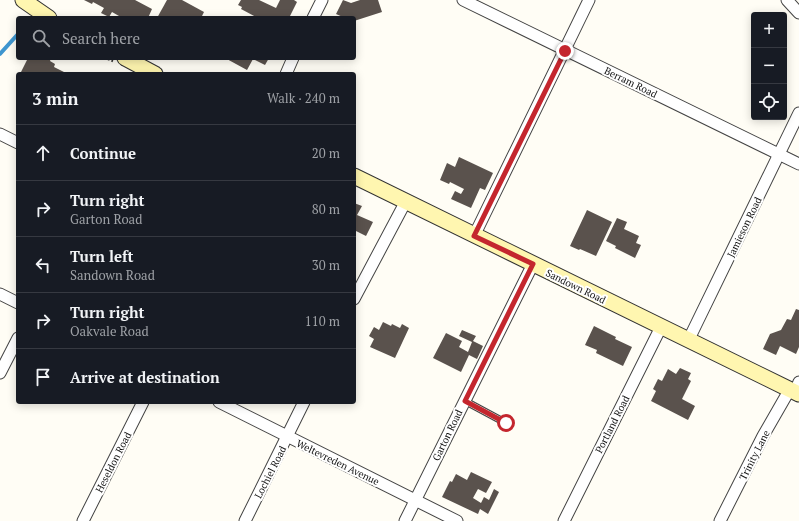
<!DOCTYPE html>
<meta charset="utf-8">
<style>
body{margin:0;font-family:"PT Serif",serif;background:#20242c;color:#f1f3f6}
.controls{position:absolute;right:12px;top:12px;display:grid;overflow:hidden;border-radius:4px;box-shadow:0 2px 10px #0003}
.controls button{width:36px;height:36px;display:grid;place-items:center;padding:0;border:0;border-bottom:1px solid #363941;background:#171b24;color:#f1f3f6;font:20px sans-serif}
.stop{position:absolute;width:12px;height:12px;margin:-9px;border:3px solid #c4262e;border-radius:50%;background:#fff}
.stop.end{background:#c4262e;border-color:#fff;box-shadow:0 1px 4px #0008}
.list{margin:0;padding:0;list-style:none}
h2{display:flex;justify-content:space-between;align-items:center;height:52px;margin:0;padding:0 16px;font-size:17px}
h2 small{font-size:13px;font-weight:400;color:#9ea1a6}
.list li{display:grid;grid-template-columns:26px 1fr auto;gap:12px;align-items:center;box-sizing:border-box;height:56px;padding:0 16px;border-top:1px solid #363941}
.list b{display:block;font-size:15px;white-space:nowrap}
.list p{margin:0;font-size:13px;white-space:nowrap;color:#9ea1a6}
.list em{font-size:13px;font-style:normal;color:#9ea1a6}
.icon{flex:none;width:22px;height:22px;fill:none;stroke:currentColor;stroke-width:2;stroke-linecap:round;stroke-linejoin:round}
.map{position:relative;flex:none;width:799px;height:521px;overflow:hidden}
.search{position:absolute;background:#171b24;box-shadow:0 2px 10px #0003;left:16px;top:16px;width:340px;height:44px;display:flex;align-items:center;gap:10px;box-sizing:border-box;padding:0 14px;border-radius:4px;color:#9ea1a6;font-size:15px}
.panel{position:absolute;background:#171b24;box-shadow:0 2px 10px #0003;left:16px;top:72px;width:340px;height:332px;border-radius:4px}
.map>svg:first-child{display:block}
</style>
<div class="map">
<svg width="799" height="521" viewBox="0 0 799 521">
<rect width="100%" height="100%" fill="#fffdf5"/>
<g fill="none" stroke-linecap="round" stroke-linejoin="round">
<path stroke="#3f96cf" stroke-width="4" d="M0 54 18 34"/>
</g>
<g fill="#5a524d">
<path d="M84 0H135L152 9 148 18H117L119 16 112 12 109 17 101 13 104 8 93 2 92 4Z"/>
<path d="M167 0H182L204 12 201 18H157Z"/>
<path d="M241 0H259L276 8 280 0H294L297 2 289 18H256V17L241 9 242 7 238 5Z"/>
<path d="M343 0 351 3 360 0H378L382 12 354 21V18H345L336 14Z"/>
<path d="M28 58H51L50 61 55 64 54 67 66 73V74H20Z"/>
<path d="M225 58H269L265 65 253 59 247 70Z"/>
<path d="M459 157 493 173 485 190 480 188 471 208 451 199 455 191 461 194 464 189 450 182 449 184 440 180 447 163 455 167Z"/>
<path d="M354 203 362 206 357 215 373 222 366 236 354 230Z"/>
<path d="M587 210 612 222 596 256 580 249 579 250 570 246Z"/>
<path d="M617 218 627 222 624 229 639 236 636 243 641 245 635 258 615 248 616 246 606 241Z"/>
<path d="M796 309 799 310V347L796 354 780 346 776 355 763 349 770 334 781 330 787 319 791 320Z"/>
<path d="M383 322 391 326 392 324 400 328 402 324 409 328 395 358 370 347 374 339 369 336 374 327 379 330Z"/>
<path d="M594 326 616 337 615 339 632 347 623 366 596 353 597 350 585 345Z"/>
<path d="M462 330 476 336 473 341 483 346 477 359 469 355 461 372 433 358 446 333 462 341 459 347 468 352 472 342 459 336Z"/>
<path d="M680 368 691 373 688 379 691 381 682 399 695 406 688 420 651 401 656 391 653 389 658 379 662 381 668 369 676 374Z"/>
<path d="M471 472 492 482 486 493 478 489 473 498 481 503 484 497 489 500 494 489 499 492 488 514 480 509 478 514 442 497 450 481 452 482 456 474 467 480Z"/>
</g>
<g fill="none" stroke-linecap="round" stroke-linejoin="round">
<defs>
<path id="lane" d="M465 401 506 423"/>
<g id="street">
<path d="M463 0 799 164"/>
<path d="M787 0 799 13"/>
<path d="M313 18 322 0"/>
<path d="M286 74 293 58"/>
<path d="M0 134 18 143"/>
<path d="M474 236 589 0"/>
<path d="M0 294 18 303"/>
<path d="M354 299 406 201"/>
<path d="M688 341 799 113"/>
<path d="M0 373 18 338"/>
<path d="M795 392 799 382"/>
<path d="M219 402 457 521"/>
<path d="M83 521 143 402"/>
<path d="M245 521 304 402"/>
<path d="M405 521 533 264"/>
<path d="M564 521 661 327"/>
<path d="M720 521 763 436 790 389"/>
</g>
<g id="secondary">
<path d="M23 0 49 18"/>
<path d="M125 58 155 74"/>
<path d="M354 176 799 394"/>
</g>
</defs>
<use href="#lane" stroke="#444" stroke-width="8"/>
<use href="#street" stroke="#444" stroke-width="13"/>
<use href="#secondary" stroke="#333" stroke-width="17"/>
<path stroke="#333" stroke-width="2.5" stroke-dasharray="4 2" stroke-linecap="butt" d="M106 58 113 61"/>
<use href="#lane" stroke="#fff" stroke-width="5.5"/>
<use href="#street" stroke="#fff" stroke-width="11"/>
<use href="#secondary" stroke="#fff6b0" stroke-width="15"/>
</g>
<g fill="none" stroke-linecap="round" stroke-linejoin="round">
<path stroke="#c4262e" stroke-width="5" d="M506 423 465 401 533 264 474 236 565 51"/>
</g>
<g text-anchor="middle" stroke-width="4" stroke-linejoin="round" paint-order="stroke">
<g font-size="10" fill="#111" stroke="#fff">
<text transform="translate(631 82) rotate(26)" y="4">Berram Road</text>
<text transform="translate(744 227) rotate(-64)" y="4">Jamieson Road</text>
<text transform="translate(576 286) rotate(26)" y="4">Sandown Road</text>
<text transform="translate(612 424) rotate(-63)" y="4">Portland Road</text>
<text transform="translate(447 435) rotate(-64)" y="4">Garton Road</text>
<text transform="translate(754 455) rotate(-63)" y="4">Trinity Lane</text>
<text transform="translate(113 462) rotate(-63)" y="4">Heseldon Road</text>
<text transform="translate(338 462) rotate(26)" y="4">Weltevreden Avenue</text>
<text transform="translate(270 472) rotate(-63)" y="4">Lochiel Road</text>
</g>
</g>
</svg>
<div class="controls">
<button>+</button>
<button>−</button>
<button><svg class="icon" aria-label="locate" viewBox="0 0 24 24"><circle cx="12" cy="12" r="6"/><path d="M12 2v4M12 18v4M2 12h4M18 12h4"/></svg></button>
</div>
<div class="stop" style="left:506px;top:423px"></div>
<div class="stop end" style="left:565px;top:51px"></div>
<div class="search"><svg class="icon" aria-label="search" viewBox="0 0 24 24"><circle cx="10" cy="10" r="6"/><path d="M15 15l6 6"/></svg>Search here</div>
<section class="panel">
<h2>3 min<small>Walk · 240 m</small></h2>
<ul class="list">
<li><svg class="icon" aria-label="ahead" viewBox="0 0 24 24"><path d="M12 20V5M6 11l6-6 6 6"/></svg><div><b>Continue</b></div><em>20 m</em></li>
<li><svg class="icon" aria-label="right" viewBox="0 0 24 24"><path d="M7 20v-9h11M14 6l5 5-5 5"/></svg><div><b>Turn right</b><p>Garton Road</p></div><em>80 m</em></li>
<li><svg class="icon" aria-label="left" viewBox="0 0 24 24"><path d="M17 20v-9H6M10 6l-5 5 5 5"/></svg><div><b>Turn left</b><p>Sandown Road</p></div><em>30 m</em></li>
<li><svg class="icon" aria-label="right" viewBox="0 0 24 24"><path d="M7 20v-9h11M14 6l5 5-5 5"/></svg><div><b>Turn right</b><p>Oakvale Road</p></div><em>110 m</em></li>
<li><svg class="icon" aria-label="arrive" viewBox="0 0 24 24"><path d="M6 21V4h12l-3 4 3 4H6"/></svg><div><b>Arrive at destination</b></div></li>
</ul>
</section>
</div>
